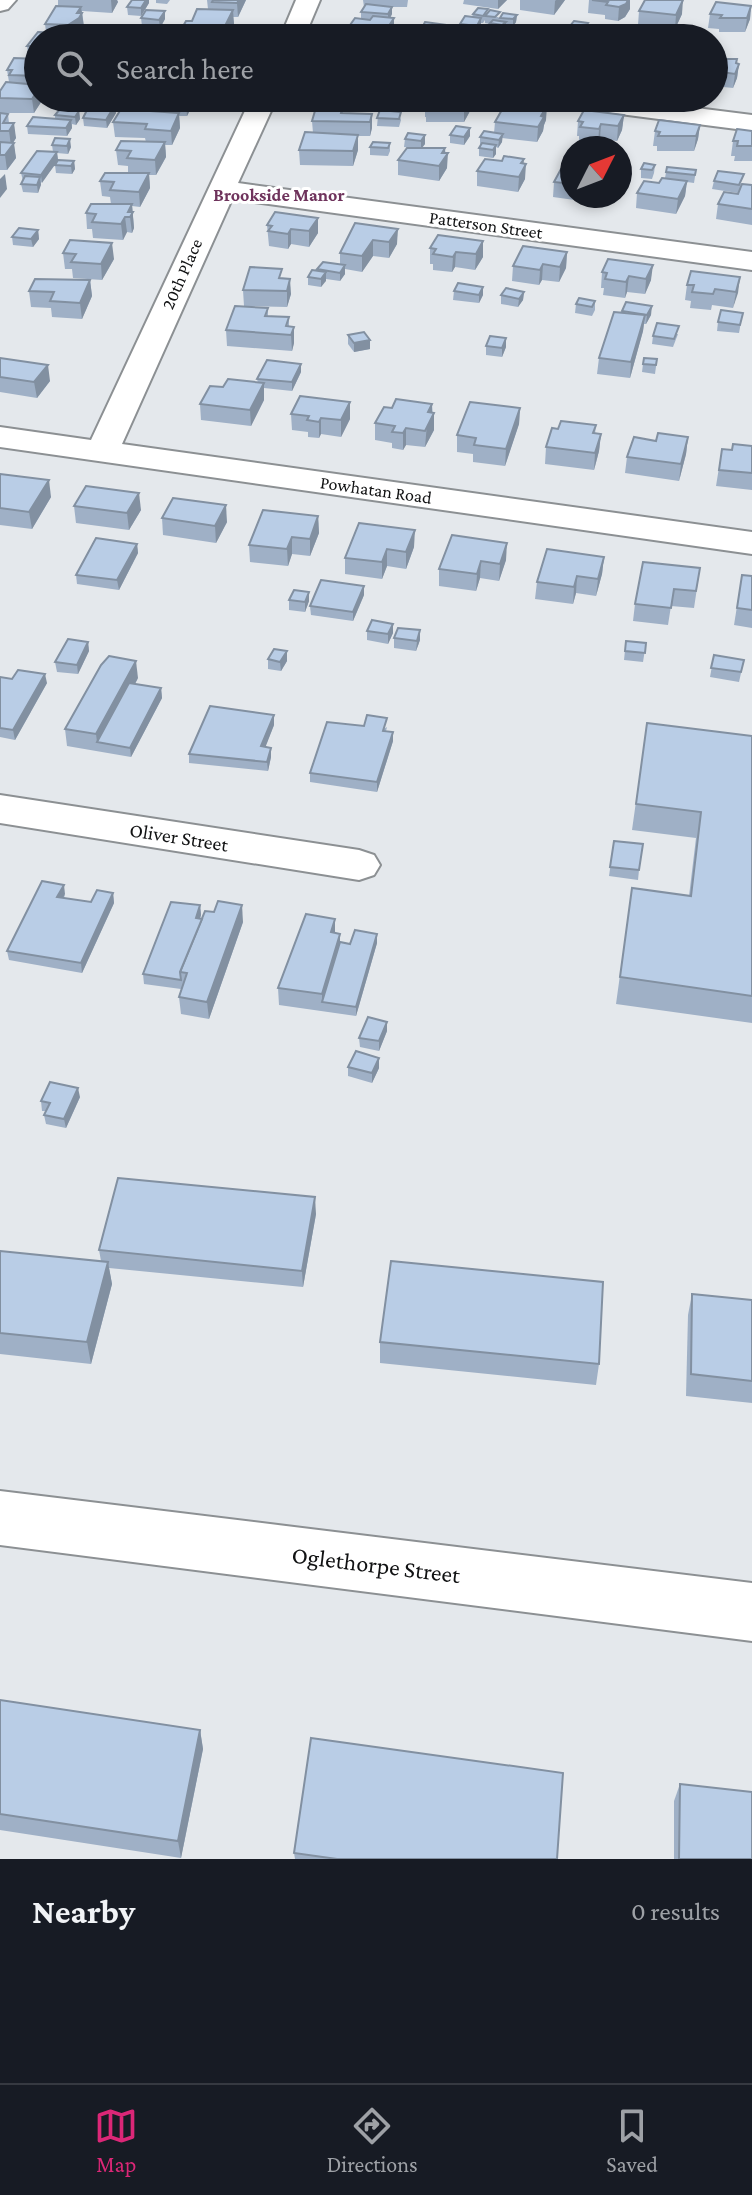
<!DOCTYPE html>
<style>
body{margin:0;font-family:"Crimson Pro",serif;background:#20242c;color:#f1f3f6}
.compass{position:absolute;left:560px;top:136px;width:72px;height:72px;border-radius:50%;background:#171b24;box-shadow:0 4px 12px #0003;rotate:48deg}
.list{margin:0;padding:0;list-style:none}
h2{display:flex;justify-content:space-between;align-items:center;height:104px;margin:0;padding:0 32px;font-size:34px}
h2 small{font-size:26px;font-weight:400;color:#9ea1a6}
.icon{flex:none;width:44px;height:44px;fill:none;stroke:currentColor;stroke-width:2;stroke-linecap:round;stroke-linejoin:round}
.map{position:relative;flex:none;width:752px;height:1859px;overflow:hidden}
.search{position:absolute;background:#171b24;box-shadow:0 4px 12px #0003;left:24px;right:24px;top:24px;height:88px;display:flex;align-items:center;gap:20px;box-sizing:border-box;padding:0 28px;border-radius:44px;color:#9ea1a6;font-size:30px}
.sheet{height:224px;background:#171b24}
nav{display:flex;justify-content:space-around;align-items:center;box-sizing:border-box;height:112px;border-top:2px solid #363941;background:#171b24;font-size:22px;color:#9ea1a6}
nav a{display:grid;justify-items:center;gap:4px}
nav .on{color:#db2777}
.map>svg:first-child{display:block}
</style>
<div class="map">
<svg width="752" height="1859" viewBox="0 0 752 1859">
<rect width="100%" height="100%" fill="#e4e8ec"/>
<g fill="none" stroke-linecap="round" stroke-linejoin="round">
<defs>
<g id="minor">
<path d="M0 0H16L8 9 0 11Z"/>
<path d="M296 0H320L304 38H280Z"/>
<path d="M251 98H277L238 183 752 252V270L232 199 122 444 752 532V554L0 447V427L91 440Z"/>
<path d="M545 98H617L752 115V131L558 106 549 103Z"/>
<path d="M0 795 359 850 374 855 380 865 374 875 359 880 0 823Z"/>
<path d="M0 1491 752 1583V1641L0 1545Z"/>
</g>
</defs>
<use href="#minor" stroke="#8c9093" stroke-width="4"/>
<use href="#minor" fill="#fff" fill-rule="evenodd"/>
</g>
<g fill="#9fb0c6">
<path d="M58 0H117L118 2 112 13 82 11 84 27 81 31 75 36 38 38V98H43V99L34 113H0V91L9 82 7 70 29 59 27 46 46 32 45 24 58 6Z"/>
<path d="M156 0H170L167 4 156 3Z"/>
<path d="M207 0H246L238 17H233L234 24 227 38H182V28L208 9Z"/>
<path d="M363 0H408L407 7H392V14L390 18H394V32L390 38H348V28L361 19V12L364 7Z"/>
<path d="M464 0H507L498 9 463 4Z"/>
<path d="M520 0H565L554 15 520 10Z"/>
<path d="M589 0H630V9L625 17 618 21 605 19V15L588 13Z"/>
<path d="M149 3 141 16 128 15 127 7Z"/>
<path d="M751 6 750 19 745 32H719V29L708 28 710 14Z"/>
<path d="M165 11V19L160 28 142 26 141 18Z"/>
<path d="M639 11 682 14 675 29 638 25Z"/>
<path d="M488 13 500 18 517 15 516 22 513 27 506 26V30L502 33 490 31V24L485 23V20L483 23H481L476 34 459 32 460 24 472 17 473 14Z"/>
<path d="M588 23 587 30 583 35 570 33V26Z"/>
<path d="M564 26 562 38H551V30Z"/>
<path d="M647 27 646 35 644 38H627V34Z"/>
<path d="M407 34 454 38H407Z"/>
<path d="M714 59H737V63L739 64 737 78 733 88 714 86Z"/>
<path d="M152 98H195V100L187 116H179L180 128 172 145H165L166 157 156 175H149L150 188 140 207 132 206 134 228 132 233 127 232 123 240 93 238 92 229H87L86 213 111 204 110 197 102 196 100 181 128 173V166L118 165 116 150 146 142 145 138 115 137 113 122 159 112 158 107H153Z"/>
<path d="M320 98H363L358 110 343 109V113L372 114V128L370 136H358V150L353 166 300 165 299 150 313 133 312 121 320 104Z"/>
<path d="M471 98 470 111 464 122H426V117H425V103Z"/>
<path d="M400 100 398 111 401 120 399 127 377 126 379 106Z"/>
<path d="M79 111 80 119 76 125 72 124V128L67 136 28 134 27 126 55 119V115Z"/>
<path d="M0 113 8 114 9 123 16 138 13 143 16 158 7 170H0Z"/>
<path d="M116 113 107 128 84 126 83 118Z"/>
<path d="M624 115 622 130 617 141 600 139 598 144 579 141V136H577L578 121Z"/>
<path d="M546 120 544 125 543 131 537 142 502 138V142L498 148 496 147V154L493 158 479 156V148L481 145H480V137L494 133 495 122Z"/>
<path d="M700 125 698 139 694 151H657V146H653L655 131Z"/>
<path d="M752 131V161H734L735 156H731L733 141Z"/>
<path d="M425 135V144L422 148H445L447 168 439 181 398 175V160L414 148 404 147 405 139Z"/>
<path d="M450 135 470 136 464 145 450 143Z"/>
<path d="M55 138 71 147 68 154 57 153 58 160 74 161 75 169 72 174 56 173 55 165 41 183 38 193 23 192 21 184 23 181 21 173 53 152 52 145Z"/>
<path d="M390 143V151L388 156 370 155V147Z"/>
<path d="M523 163 525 179 518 192 477 186V171Z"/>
<path d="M655 165 654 173 652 179 641 178V169Z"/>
<path d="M667 167 696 170 694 183 687 182 685 196 676 214 636 208 637 193 659 183 665 178Z"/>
<path d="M572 169V196H599L596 203 553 197 554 182Z"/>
<path d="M714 181 752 185V225L716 219 718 204 738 193 712 189Z"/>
<path d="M355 223 397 244 389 258 373 256 362 272 345 269V274L340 281 326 279 321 287 308 285V277L317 271V269L340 265V253Z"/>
<path d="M267 225 318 233 309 247 291 244 288 249 269 246Z"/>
<path d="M38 230 39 239 33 247 13 245 12 237Z"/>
<path d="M438 235 483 257 475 270 455 267 452 272 433 270V264H430V248Z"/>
<path d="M567 252 566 268 559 282 542 280 539 285 512 281 513 266Z"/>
<path d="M63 253 114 259 102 280 73 278 72 269H65Z"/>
<path d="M608 259 651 280 645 294 627 292 625 298 603 295 604 288H601L602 272Z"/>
<path d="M740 277 733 308 712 305 711 310 690 308 691 301 685 300 687 285Z"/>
<path d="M282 278 291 294 287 307 244 306 243 290Z"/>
<path d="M90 280 92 296 82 319 52 317 51 308 31 307 29 291Z"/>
<path d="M483 287V295L479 303 453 300 454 291Z"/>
<path d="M524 292 523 300 518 307 501 304V295Z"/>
<path d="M595 301V310L592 316 575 313 576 304Z"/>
<path d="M268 308V316L289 317V326L294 343 292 351 227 346 226 330Z"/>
<path d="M614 312 651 315 646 324H644L643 331 630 378 597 374 599 358Z"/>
<path d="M718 322H741L739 333 717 331Z"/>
<path d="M678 334 673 347 652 344 653 336Z"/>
<path d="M348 335 370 340V349L354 352 348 344Z"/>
<path d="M506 338V347L502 357 486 355V346Z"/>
<path d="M0 358 50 381 37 398 0 392Z"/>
<path d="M657 359 655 374 642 372 643 364Z"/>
<path d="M301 372 292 391 264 388V400L251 426 201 420 200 404 223 387 258 383 257 379Z"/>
<path d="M350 402V419L341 437 321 434 319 438 308 437V432L292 430 291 414Z"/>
<path d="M432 404 434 430 425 447 406 445 403 450 392 448V443L375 440V423L392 408Z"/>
<path d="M520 408 519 424 505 466 473 462V454L457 452V435Z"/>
<path d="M596 425 595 434H601L599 451 594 470 545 464 546 447 558 429Z"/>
<path d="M688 437 686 454 679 481 625 473 627 457 656 441Z"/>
<path d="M752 446V490L716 486 722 449 732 450Z"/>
<path d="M0 474 51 497 32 529 0 525Z"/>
<path d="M74 506 141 510 129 530 76 523Z"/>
<path d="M318 516 319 533 310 556 292 554 288 566 250 562 249 545Z"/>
<path d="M162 518 227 522 216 543 163 535Z"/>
<path d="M359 523 414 547 406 569 387 566 382 579 345 574V558Z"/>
<path d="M452 535 506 560 499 581 480 578 476 591 439 586V569Z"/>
<path d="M137 544 138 553 119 590 77 584 76 575Z"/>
<path d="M604 557 602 574 596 596 576 593 573 604 535 599 537 582Z"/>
<path d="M700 568 694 608 671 606 668 625 633 621 635 604Z"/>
<path d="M742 575 752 576V628L734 625Z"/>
<path d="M309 592V601L305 612 289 610V600Z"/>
<path d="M364 595 353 621 311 615 310 606Z"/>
<path d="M393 624V633L388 644 367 640V631Z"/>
<path d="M420 630V640L416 651 394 648V638Z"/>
<path d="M626 641 646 643 643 662 624 660Z"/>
<path d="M88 642 89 651 78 674 57 672 55 662Z"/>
<path d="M287 651V661L281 671 268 669V659Z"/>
<path d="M714 655 744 660 739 682 710 677Z"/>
<path d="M0 677 47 683 15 740 0 737Z"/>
<path d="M138 678 135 684 161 688 162 698 131 757 67 746 65 729Z"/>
<path d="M647 723 752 736V1023L616 1004 632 888 689 896 696 838 632 830Z"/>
<path d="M274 725 265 747 271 757 268 771 189 763V754Z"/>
<path d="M387 727 386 731 393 732V741L377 792 310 782V773Z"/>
<path d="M614 841 639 870 638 880 609 876Z"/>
<path d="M113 893 114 903 82 973 9 960 7 951 65 894 64 898 91 902Z"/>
<path d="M200 905 201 915 200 919 243 922 209 1019 181 1014 179 997 181 989 144 984 143 974Z"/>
<path d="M335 919V933L340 934V942L350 944 377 943 356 1016 279 1005 278 988Z"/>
<path d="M387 1031 379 1051 360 1047 359 1038Z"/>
<path d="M348 1067 379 1068 372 1083 348 1076Z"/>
<path d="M80 1097 66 1128 46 1124 44 1115 46 1111H42L41 1101Z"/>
<path d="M316 1214 303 1287 109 1268 112 1284 91 1364 0 1354V1251L101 1261 99 1250Z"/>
<path d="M692 1294 752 1300V1403L686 1396 688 1315Z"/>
<path d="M380 1342 599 1364 596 1385 380 1363Z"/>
<path d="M0 1700 200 1730 203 1749 181 1858 0 1830Z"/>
<path d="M680 1784 752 1859H674V1801Z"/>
<path d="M294 1853 557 1859H295Z"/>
</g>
<g fill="#8290a1">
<path d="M111 0H117L118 2 112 13Z"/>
<path d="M146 0H149V3L141 16V8Z"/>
<path d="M239 0H246L238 17 237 3Z"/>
<path d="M498 0H507L498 9Z"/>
<path d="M556 0H565L554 15 555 1Z"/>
<path d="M628 0H630V9L625 17 618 21 619 7Z"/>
<path d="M683 0 682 14 675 29 676 15Z"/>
<path d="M751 6 750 19 745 32 747 18Z"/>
<path d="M81 7 84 27 81 31 70 38 68 25Z"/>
<path d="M392 7V14L388 22V14Z"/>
<path d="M233 10 234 24 227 38H223V30Z"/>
<path d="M165 11V19L160 28 159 20Z"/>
<path d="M517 15 516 22 513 27V19Z"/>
<path d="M394 18V32L390 38H385V32Z"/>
<path d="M481 18V25L476 34 477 26Z"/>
<path d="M506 22V30L502 33V25Z"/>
<path d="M588 23 587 30 583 35 584 28Z"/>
<path d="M454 26V38H446Z"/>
<path d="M739 64 737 78 733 88 735 74Z"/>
<path d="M38 90V98H43V99L34 113 32 99Z"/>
<path d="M188 98H195V100L187 116 186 102Z"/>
<path d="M358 98H363L358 110Z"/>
<path d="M470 98V111L464 122V108Z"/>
<path d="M115 105 116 113 107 128 106 120Z"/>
<path d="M547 106 546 120 544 125 543 131 537 142 538 127 541 116Z"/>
<path d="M79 111 80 119 76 125 75 117Z"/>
<path d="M179 113 180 128 172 145 171 131Z"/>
<path d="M372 114V128L370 136V122Z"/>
<path d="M624 115 622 130 617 141 618 126Z"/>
<path d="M71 120 72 128 67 136 66 128Z"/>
<path d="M14 123 16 138 11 146 9 131Z"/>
<path d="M601 124 600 139 598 144 599 129Z"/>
<path d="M700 125 698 139 694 151 696 136Z"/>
<path d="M470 128V136L464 145V137Z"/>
<path d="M503 134 502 142 498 148 499 140Z"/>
<path d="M358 135V150L353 166V151Z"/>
<path d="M425 135V144L421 149V141Z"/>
<path d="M70 139 71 147 68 154 67 146Z"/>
<path d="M165 142 166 157 156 175 155 160Z"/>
<path d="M14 143 16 158 7 170 5 155Z"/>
<path d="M496 145V154L493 158V150Z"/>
<path d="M445 148V157L448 153 447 168 439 181V166L442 153Z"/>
<path d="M57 152 58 160 42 183 41 175Z"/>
<path d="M524 159 523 169 526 164 525 179 518 192 519 177 521 163Z"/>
<path d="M74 161 75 169 72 174 71 166Z"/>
<path d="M149 173 150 188 140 207 139 192Z"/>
<path d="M5 174 7 189 0 198V179Z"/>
<path d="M40 177 41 185 38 193 37 185Z"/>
<path d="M687 181 685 196 676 214 678 199Z"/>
<path d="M132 204 134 228 132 233 130 217 128 212Z"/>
<path d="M125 217 127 232 123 240 121 224Z"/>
<path d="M318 218V233L309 247V231Z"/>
<path d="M291 229V244L288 249V234Z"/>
<path d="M398 229 397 244 389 258V242Z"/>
<path d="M38 230 39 239 33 247 31 239Z"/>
<path d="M373 240V256L362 272V256Z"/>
<path d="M483 241V257L475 270 476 254Z"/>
<path d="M112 243 114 259 102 280 101 264Z"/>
<path d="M456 252 455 267 452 272 453 257Z"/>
<path d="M567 252 566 268 559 282 560 267Z"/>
<path d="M543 264 542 280 539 285 540 270Z"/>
<path d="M345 265V274L340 281V273Z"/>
<path d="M653 265 651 280 645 294 646 279Z"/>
<path d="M326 272V281L321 287V279Z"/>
<path d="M629 276 627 292 625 298 626 282Z"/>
<path d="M740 277 738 293 733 308 736 292Z"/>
<path d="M290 279 291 294 287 307V291Z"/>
<path d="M90 280 92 296 82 319 80 303Z"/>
<path d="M483 287V295L479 303V295Z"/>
<path d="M524 292 523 300 518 307 519 299Z"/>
<path d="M652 306 651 315 646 324 647 315Z"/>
<path d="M645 315 643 331 630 378 631 362Z"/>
<path d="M294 327V343L292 351 291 335Z"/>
<path d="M506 338V347L502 357V348Z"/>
<path d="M370 340V349L354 352V343Z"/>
<path d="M301 364V372L292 391V382Z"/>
<path d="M48 365 50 381 37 398 34 382Z"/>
<path d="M264 383V400L251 426 250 410Z"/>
<path d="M350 402V419L341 437V420Z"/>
<path d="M432 404V418L434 413V430L425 447 428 412Z"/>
<path d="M520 408 519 424 505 466 506 449Z"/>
<path d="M321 418V434L319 438V422Z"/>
<path d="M406 428V445L403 450V433Z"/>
<path d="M601 434 599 451 594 470 595 453Z"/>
<path d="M688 437 686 454 679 481 681 464Z"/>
<path d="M49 480 51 497 32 529 29 512Z"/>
<path d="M139 493 141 510 129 530 127 513Z"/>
<path d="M226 505 227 522 216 543 215 526Z"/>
<path d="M318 516 319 533 310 556V539Z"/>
<path d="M415 530 414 547 406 569V552Z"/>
<path d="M292 537V554L288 566 287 549Z"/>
<path d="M507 543 506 560 499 581 500 564Z"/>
<path d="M137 544 138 553 119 590 117 580Z"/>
<path d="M387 549V566L382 579V562Z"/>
<path d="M604 557 602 574 596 596 598 579Z"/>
<path d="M481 561 480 578 476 591 477 574Z"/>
<path d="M577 576 576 593 573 604 574 587Z"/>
<path d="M364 586V595L353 621V612Z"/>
<path d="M309 592V601L305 612V602Z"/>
<path d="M393 624V633L388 644V634Z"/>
<path d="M420 630V640L416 651 417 641Z"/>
<path d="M88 642 89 651 78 674 77 665Z"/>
<path d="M287 651V661L281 671 280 662Z"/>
<path d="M136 661 138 678 103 743 97 742 96 734Z"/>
<path d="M45 674 47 683 15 740 13 730Z"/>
<path d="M161 688 162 698 131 757 130 748Z"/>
<path d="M274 715V725L262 756 261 746Z"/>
<path d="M393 732V741L377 792V782Z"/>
<path d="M271 748V757L268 771 267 762Z"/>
<path d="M64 885 65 894 59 906 57 897Z"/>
<path d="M113 893 114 903 82 973 81 963Z"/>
<path d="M200 905 201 915 197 928 196 918Z"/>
<path d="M242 905 243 922 209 1019 207 1002Z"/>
<path d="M335 919V936L331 932Z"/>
<path d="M340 934V952L322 1002V994Z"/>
<path d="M377 934V943L356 1016V1007Z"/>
<path d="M387 1022V1031L379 1051V1041Z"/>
<path d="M379 1058V1068L372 1083V1073Z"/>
<path d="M78 1088 80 1097 66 1128 64 1119Z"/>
<path d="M315 1197 316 1214 303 1287 302 1271Z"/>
<path d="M108 1262 112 1284 91 1364 87 1342Z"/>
<path d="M200 1730 203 1749 181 1858 178 1841Z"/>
</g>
<g fill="#b9cde6" stroke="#8290a1" stroke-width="2">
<path d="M132 0H146L141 8 127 7Z"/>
<path d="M213 0H239L237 3 212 2Z"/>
<path d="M592 0H628L626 4 619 7 606 5 608 2Z"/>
<path d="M645 0H683L676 15 639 11Z"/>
<path d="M716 2 751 6 747 18H720L722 15 710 14Z"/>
<path d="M366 4 392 7 388 14 361 12Z"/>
<path d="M56 6 81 7 77 13H82L79 18 68 25 45 24Z"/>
<path d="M478 8 488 9 483 16 473 14Z"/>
<path d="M197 9 233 10 223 30 182 28 186 21H192Z"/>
<path d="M146 10 165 11 159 20 141 18Z"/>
<path d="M490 10 500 12 495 17 485 16Z"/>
<path d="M503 13 517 15 513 19 500 18Z"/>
<path d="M373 16 394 18 385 32 348 28 355 18 370 20Z"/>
<path d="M465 16 481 18 477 26 460 24Z"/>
<path d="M493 20 506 22 502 25 490 23Z"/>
<path d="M574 21 588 23 584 28 570 26Z"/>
<path d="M425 22 454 26 446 38 407 34 413 25 423 26Z"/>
<path d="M553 25 564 26 562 31 551 30Z"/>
<path d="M632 25 647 27 642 36 627 34Z"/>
<path d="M95 30 119 31 116 38 91 37Z"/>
<path d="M38 32 63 33 62 35 78 36 77 38H38V46H27Z"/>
<path d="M131 33 149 34 147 38H128Z"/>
<path d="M486 34H522L520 37H523L484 38Z"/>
<path d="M183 36H220L219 38H182Z"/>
<path d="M689 36 700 37V38H688Z"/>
<path d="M14 58 38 59V76L9 75 12 70H7Z"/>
<path d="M714 59H737L736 63 739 64 735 74 714 71Z"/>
<path d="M6 82 38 85V90L32 99 0 98V91Z"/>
<path d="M159 98H188L186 102 158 100Z"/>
<path d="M381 98 400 100 397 107 379 106Z"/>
<path d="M428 98H470L464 108H427L429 103H425Z"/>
<path d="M507 101 547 106 541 116 544 117 538 127 495 122Z"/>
<path d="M100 104 115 105 106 120 83 118 87 110H98Z"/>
<path d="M317 104 343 105 341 113 372 114 370 122 312 121Z"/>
<path d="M60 109 79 111 75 117 55 115Z"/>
<path d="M121 109 179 113 171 131 145 129 147 124 113 122Z"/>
<path d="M380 110 401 112 399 119 377 118Z"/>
<path d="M584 110 624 115 618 126 601 124 599 129 580 127 583 122 578 121Z"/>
<path d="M0 113 8 114 3 123H14L9 131H0Z"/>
<path d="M33 117 71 120 66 128 27 126Z"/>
<path d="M659 120 700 125 696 136H658L660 132 655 131Z"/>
<path d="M456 126 470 128 464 137 450 135Z"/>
<path d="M737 129 752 131V146H737L738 141H733Z"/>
<path d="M484 131 503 134 499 140 480 137Z"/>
<path d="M305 132 358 135 353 151 299 150Z"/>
<path d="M408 133 425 135 421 141 405 139Z"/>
<path d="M55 138 70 139 67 146 52 145Z"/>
<path d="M121 141 165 142 155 160 127 158 131 151 116 150Z"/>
<path d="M0 142 14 143 5 155H0Z"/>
<path d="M373 142 390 143 388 148 370 147Z"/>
<path d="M482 143 496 145 493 150 479 148Z"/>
<path d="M407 148H445L442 153H448L439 166 398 160Z"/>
<path d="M37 151 57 152 41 175 21 173Z"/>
<path d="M504 156 524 159 521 163 526 164 519 177 477 171 485 159 502 161Z"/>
<path d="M58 160 74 161 71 166 55 165Z"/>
<path d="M644 163 655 165 652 170 641 169Z"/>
<path d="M667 167 696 170 695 175 666 172Z"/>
<path d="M561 169H572V184L554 182Z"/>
<path d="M718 171 744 174 739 185 714 181Z"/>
<path d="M105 173H149L139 192 110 190 114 182 100 181Z"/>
<path d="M25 176 40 177 37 185 21 184Z"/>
<path d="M662 178 687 181 678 199 637 193 644 181 659 183Z"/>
<path d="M742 184 752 185V209L718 204 724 192 738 194Z"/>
<path d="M91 204H132L128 212H133L130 217H125L121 224 92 222 96 214 86 213Z"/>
<path d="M275 212 318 218 309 231 291 229 288 234 268 231 272 226 267 225Z"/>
<path d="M355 223 398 229 389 242 373 240 362 256 340 253Z"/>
<path d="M19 228 38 230 31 239 12 237Z"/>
<path d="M438 235 483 241 476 254 456 252 453 257 433 254 436 249 430 248Z"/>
<path d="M70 240 112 243 101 264 71 262 76 254 63 253Z"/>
<path d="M523 246 567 252 560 267 543 264 540 270 513 266Z"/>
<path d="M608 259 653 265 646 279 629 276 626 282 605 279 607 273 602 272Z"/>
<path d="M323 262 345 265 340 273 317 269Z"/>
<path d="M250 267 282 269 279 278 290 279 287 291 243 290Z"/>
<path d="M312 270 326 272 321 279 308 277Z"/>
<path d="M691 271 740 277 736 292 715 289 713 294 692 292 694 285H687Z"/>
<path d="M35 279 90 280 80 303 50 301 54 292 29 291Z"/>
<path d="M458 283 483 287 479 295 454 291Z"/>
<path d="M506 288 524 292 519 299 501 295Z"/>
<path d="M579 298 595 301 592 307 576 304Z"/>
<path d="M626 302 652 306 647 315 622 311Z"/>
<path d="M235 306 268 308 265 316 289 317 286 326 294 327 291 335 226 330Z"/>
<path d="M721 310 743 313 740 325 718 322Z"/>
<path d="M614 312 645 315 631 362 599 358Z"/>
<path d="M657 323 679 326 674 339 653 336Z"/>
<path d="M364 332 370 340 354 343 348 335Z"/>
<path d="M490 336 506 338 502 348 486 346Z"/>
<path d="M0 358 48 365 34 382 0 377Z"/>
<path d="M644 358 657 359 656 365 643 364Z"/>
<path d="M267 360 301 364 292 382 257 379Z"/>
<path d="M228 379 264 383 250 410 200 404 210 386 223 387Z"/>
<path d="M300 396 350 402 341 420 321 418 319 422 307 420 309 416 291 414Z"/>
<path d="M396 399 432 404 428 412 434 413 425 431 406 428 403 433 392 432 395 426 375 423 384 407 392 408Z"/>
<path d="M470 402 520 408 506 449 474 445 476 438 457 435Z"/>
<path d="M561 421 596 425 593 433 601 434 595 453 546 447 552 428 558 429Z"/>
<path d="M658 433 688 437 681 464 627 457 634 437 656 441Z"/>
<path d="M733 444 752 446V473L719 470 722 449 732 450Z"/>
<path d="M0 474 49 480 29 512 0 508Z"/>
<path d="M86 486 139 493 127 513 74 506Z"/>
<path d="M173 498 226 505 215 526 162 518Z"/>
<path d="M263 510 318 516 310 539 292 537 287 549 249 545Z"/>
<path d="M359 523 415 530 406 552 387 549 382 562 345 558Z"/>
<path d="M452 535 507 543 500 564 481 561 477 574 439 569Z"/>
<path d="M96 538 137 544 117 580 76 575Z"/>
<path d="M547 549 604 557 598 579 577 576 574 587 537 582Z"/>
<path d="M643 562 700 568 696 591 674 589 671 608 635 604Z"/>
<path d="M742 575 752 576V610L737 608Z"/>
<path d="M321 580 364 586 353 612 310 606Z"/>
<path d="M294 590 309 592 305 602 289 600Z"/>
<path d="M372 620 393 624 388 634 367 631Z"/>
<path d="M398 628 420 630 417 641 394 638Z"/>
<path d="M68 639 88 642 77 665 55 662Z"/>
<path d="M626 641 646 643 645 653 625 651Z"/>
<path d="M274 649 287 651 280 662 268 659Z"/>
<path d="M714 655 744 660 741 672 711 668Z"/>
<path d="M109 656 136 661 96 734 65 729 101 665Z"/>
<path d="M18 670 45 674 13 730 0 728V677L12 679Z"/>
<path d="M129 683 161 688 130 748 97 742Z"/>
<path d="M210 706 274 715 261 746 271 748 267 762 189 754Z"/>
<path d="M367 715 387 718 383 731 393 732 377 782 310 773 327 722 364 726Z"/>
<path d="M647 723 752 736V996L620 977 632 888 691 896 701 812 636 804Z"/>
<path d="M614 841 643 844 639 870 610 867Z"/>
<path d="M42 881 64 885 57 897 91 902 97 890 113 893 81 963 7 951Z"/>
<path d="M218 901 242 905 207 1002 179 997 187 973 180 972 205 911 214 912Z"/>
<path d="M171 902 200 905 196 918 202 919 180 972 181 980 143 974Z"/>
<path d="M306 914 335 919 331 932 340 934 322 994 278 988Z"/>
<path d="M355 930 377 934 356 1007 322 1002 340 942 350 944Z"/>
<path d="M368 1017 387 1022 379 1041 359 1038Z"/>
<path d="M356 1051 379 1058 372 1073 348 1067Z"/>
<path d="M50 1082 78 1088 64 1119 44 1115 50 1103 41 1101Z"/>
<path d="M118 1178 315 1197 302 1271 99 1250Z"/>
<path d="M0 1251 108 1262 87 1342 0 1333Z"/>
<path d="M391 1261 603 1282 599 1364 380 1342Z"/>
<path d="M692 1294 752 1300V1381L691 1374Z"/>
<path d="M0 1700 200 1730 178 1841 0 1814Z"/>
<path d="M311 1738 563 1773 557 1859H337L294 1853Z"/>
<path d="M680 1784 752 1792V1859H679Z"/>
</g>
<g text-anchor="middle" stroke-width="6" stroke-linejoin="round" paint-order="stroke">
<g font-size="18" font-weight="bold" fill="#6f335c" stroke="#fff">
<text x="279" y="201">Brookside Manor</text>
</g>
<g font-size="18" fill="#111213" stroke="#fff">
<text transform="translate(486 225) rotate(8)" y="6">Patterson Street</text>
<text transform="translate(182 274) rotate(-66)" y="6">20th Place</text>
<text transform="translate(376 490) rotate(8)" y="6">Powhatan Road</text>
</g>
<g font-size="20" fill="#111213" stroke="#fff">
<text transform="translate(179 837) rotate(9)" y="7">Oliver Street</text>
</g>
<g font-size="24" fill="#111213" stroke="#fff">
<text transform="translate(376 1565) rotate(7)" y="8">Oglethorpe Street</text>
</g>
</g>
</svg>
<svg class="compass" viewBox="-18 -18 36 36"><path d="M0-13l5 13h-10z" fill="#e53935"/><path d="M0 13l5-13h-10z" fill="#9ea1a6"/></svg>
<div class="search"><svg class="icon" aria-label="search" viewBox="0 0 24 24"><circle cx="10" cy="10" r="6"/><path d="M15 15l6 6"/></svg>Search here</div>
</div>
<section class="sheet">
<h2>Nearby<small>0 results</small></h2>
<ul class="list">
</ul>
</section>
<nav>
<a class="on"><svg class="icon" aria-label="map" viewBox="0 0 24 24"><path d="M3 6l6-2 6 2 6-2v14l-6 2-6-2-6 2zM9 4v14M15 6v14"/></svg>Map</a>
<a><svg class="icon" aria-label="directions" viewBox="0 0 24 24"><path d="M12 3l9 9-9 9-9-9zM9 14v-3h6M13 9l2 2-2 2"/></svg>Directions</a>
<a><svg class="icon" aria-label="saved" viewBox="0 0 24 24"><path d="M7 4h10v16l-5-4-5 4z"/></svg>Saved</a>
</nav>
